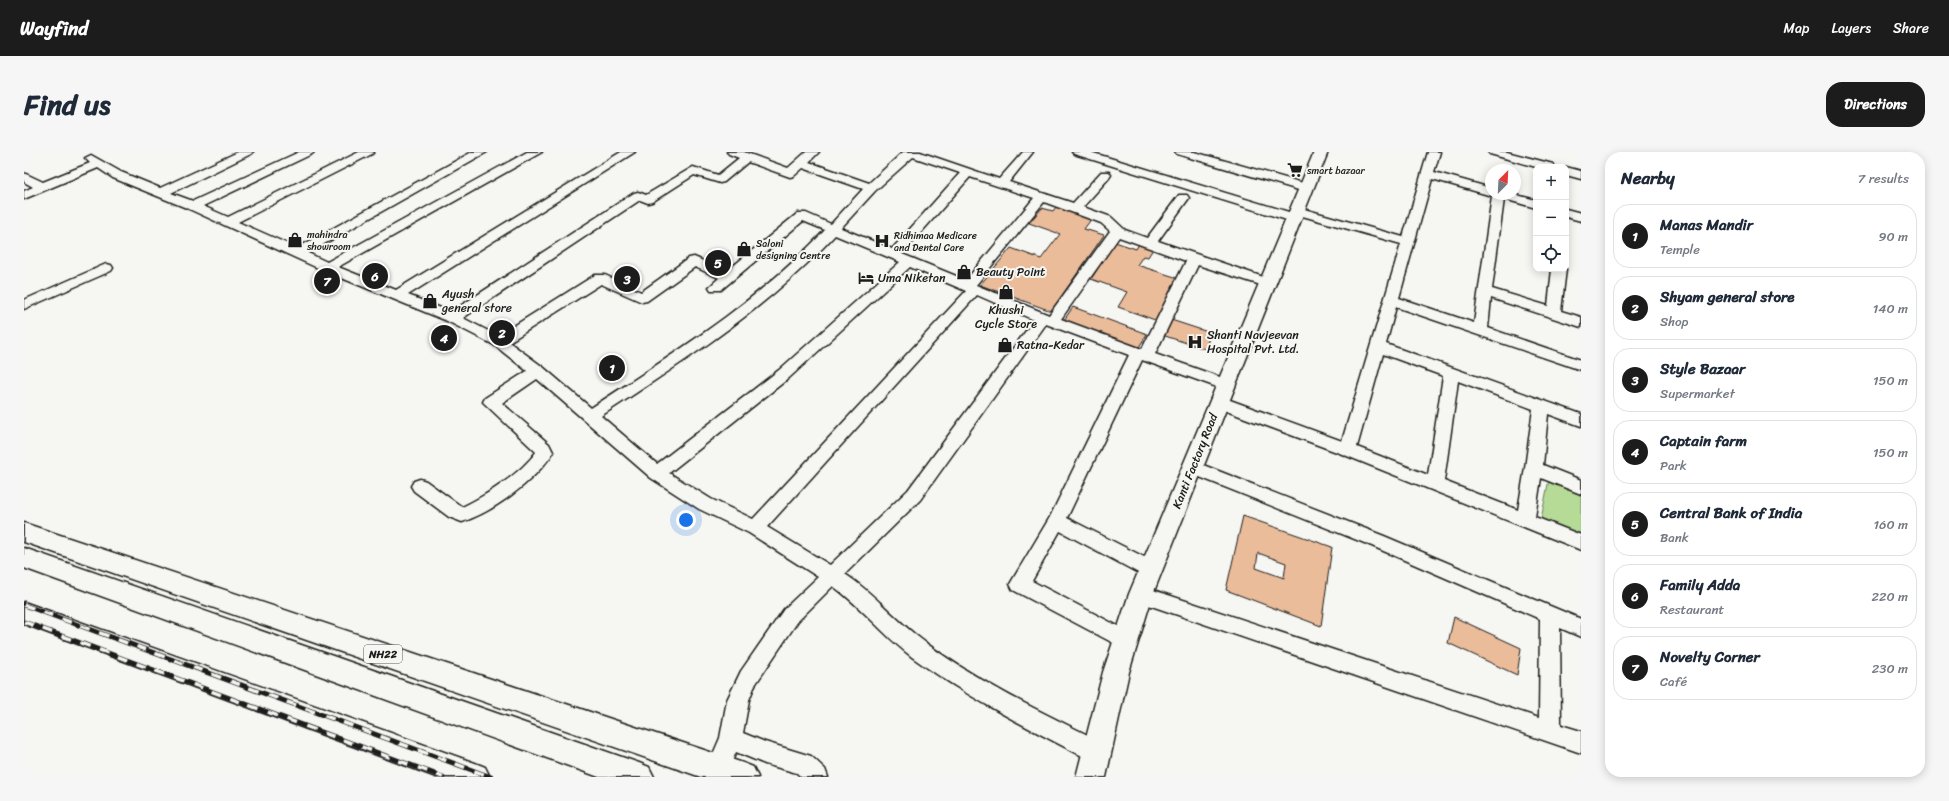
<!DOCTYPE html>
<meta charset="utf-8">
<style>
body{margin:0;font-family:Sriracha,sans-serif;background:#f6f6f7;color:#1f2937}
.controls{position:absolute;right:12px;top:12px;display:grid;overflow:hidden;border-radius:8px;box-shadow:0 2px 10px #0003}
.controls button{width:36px;height:36px;display:grid;place-items:center;padding:0;border:0;border-bottom:1px solid #e0e1e3;background:#fff;color:#1f2937;font:20px sans-serif}
.compass{position:absolute;left:1461px;top:12px;width:36px;height:36px;border-radius:50%;background:#fff;box-shadow:0 2px 10px #0003;rotate:24deg}
.you{position:absolute;left:662px;top:368px;width:14px;height:14px;margin:-10px;border:3px solid #fff;border-radius:50%;background:#1a73e8;box-shadow:0 0 0 6px #1a73e833}
.badge{display:grid;place-items:center;width:26px;height:26px;border-radius:50%;background:#1c1c1c;color:#fff;font-size:13px;font-weight:700}
.pin{position:absolute;translate:-50% -50%;border:2px solid #fff;box-shadow:0 1px 4px #0006}
.list{margin:0;padding:0;list-style:none}
h2{display:flex;justify-content:space-between;align-items:center;height:52px;margin:0;padding:0 16px;font-size:17px}
h2 small{font-size:13px;font-weight:400;color:#747a83}
.list li{display:grid;grid-template-columns:26px 1fr auto;gap:12px;align-items:center;box-sizing:border-box;height:64px;margin:0 8px 8px;padding:0 8px;border:1px solid #e0e1e3;border-radius:16px}
.list b{display:block;font-size:15px;white-space:nowrap}
.list p{margin:0;font-size:13px;white-space:nowrap;color:#747a83}
.list em{font-size:13px;font-style:normal;color:#747a83}
.icon{flex:none;width:22px;height:22px;fill:none;stroke:currentColor;stroke-width:2;stroke-linecap:round;stroke-linejoin:round}
.map{position:relative;flex:none;width:1557px;height:625px;overflow:hidden;border-radius:16px}
header{display:flex;align-items:center;gap:24px;box-sizing:border-box;height:56px;padding:0 20px;background:#1c1c1c;color:#fff}
header strong{font-size:19px}
nav{display:flex;gap:22px;margin-inline-start:auto;font-size:14px}
.intro{display:flex;align-items:center;justify-content:space-between;box-sizing:border-box;height:96px;padding:0 24px}
h1{margin:0;font-size:28px}
.button{padding:10px 18px;border-radius:16px;background:#1c1c1c;color:#fff;font-size:14px;font-weight:700}
main{display:flex;gap:24px;padding:0 24px}
aside{flex:1;background:#fff;border-radius:16px;box-shadow:0 2px 10px #0003}
.map>svg:first-child{display:block}
</style>
<header>
<strong>Wayfind</strong>
<nav><a>Map</a><a>Layers</a><a>Share</a></nav>
</header>
<div class="intro"><h1>Find us</h1><a class="button">Directions</a></div>
<main>
<div class="map">
<svg width="1557" height="625" viewBox="0 0 1557 625">
<rect width="100%" height="100%" fill="#f6f6f2"/>
<filter id="ink" filterUnits="userSpaceOnUse"><feTurbulence type="fractalNoise" baseFrequency=".025" numOctaves="2"/><feDisplacementMap in="SourceGraphic" scale="8" xChannelSelector="R" yChannelSelector="G"/><feConvolveMatrix kernelMatrix="1 2 1 2 8 2 1 2 1" color-interpolation-filters="sRGB"/></filter>
<g filter="url(#ink)">
<path fill="#b6db96" stroke="#697c59" d="M1525 327 1557 340V383L1517 367Z"/>
<g fill="#eabc9a" stroke="#1c1c1c" fill-rule="evenodd">
<path d="M1032 55 1068 66 1060 77 1080 83 1027 159 956 133 987 96 1017 107 1036 82 1005 71 1018 56 1029 59Z"/>
<path d="M1091 90 1112 97 1115 92 1129 97 1124 105 1119 104 1113 113 1157 127 1134 169 1094 155 1103 140 1067 127Z"/>
<path d="M1049 155 1123 182 1115 195 1040 168Z"/>
<path d="M1144 167 1187 181 1181 197 1138 183Z"/>
<path d="M1219 364 1308 395 1297 474 1202 438ZM1234 401 1262 411 1260 426 1232 416Z"/>
<path d="M1430 465 1497 496 1493 523 1424 491Z"/>
</g>
<g fill="none" stroke-linecap="round" stroke-linejoin="round">
<defs>
<g id="street">
<path d="M214 0H229L227 2 147 41 169 49 275 0H290L288 2 179 54 204 65 335 0H350L348 2 214 70 273 96 448 0H463L284 101 303 110 503 0H518L314 115 372 138 597 0H611L384 143 427 160 610 41 614 40 622 43 669 15 694 23 715 6 705 2 703 0H720L764 16 782 0H795L785 10 845 31 879 0H896L975 27 999 0H1009L985 30 1049 51 1077 20H1085L1087 23 1085 26 1059 55 1087 65 1101 78 1123 86 1155 43H1163L1165 46 1134 89 1248 128 1250 131 1248 134 1243 135 1174 113 1131 202 1207 229 1209 233 1207 237 1201 238 1118 208 1043 366 1134 412 1136 418 1134 424 1127 426 1120 424 1036 379 1008 429 1109 482 1112 488 1109 494 1102 497 1095 494 989 438 986 432 1026 365 1105 203 1022 172 896 348 821 422C851 442 873 470 902 491 957 532 1019 561 1080 591L1083 599 1080 607 1072 610 1064 607C1004 576 943 545 888 505 860 484 838 455 809 434L774 469 731 533 725 548 719 581 741 590 787 604 801 617 804 625H777L773 621 741 612 712 600 702 624H686L683 616 696 586 703 548 717 519 760 457 794 425 725 381 675 357 627 326 513 227 478 251 525 292 529 300 527 304C508 331 469 360 438 370L425 365 390 339 387 334 390 329 396 327 402 329 438 355C462 344 497 321 512 300L459 250 461 246 503 219 470 193 423 169 298 118 165 57 89 26 74 16 0 47V39L9 35 0 30V21L19 30 66 11 61 6 67 3 97 20 136 36ZM889 5 936 21 868 97 817 76 851 39ZM724 10 766 25 770 24 779 16 839 37 807 72 782 61H774L703 119 670 105 665 106 617 140 581 123H571L474 184 439 166 616 48 624 51 628 50 670 23 696 31 700 30ZM946 25 1010 46 942 128 878 102ZM1020 50 1077 71 1086 79 1025 163 952 133ZM779 69 801 78C734 150 649 202 567 256L519 215 485 190 577 132 618 150 623 149 671 115 695 126 685 135 687 138H697ZM811 83 876 110 755 218 633 312 577 264C659 210 744 156 811 83ZM1095 85 1162 109 1118 197 1037 167ZM886 115 942 139 729 367 687 347 645 321 765 226ZM953 143 1010 168 884 338 806 413 743 375Z"/>
<path d="M1048 0H1066L1268 61 1267 59 1269 56 1273 55 1379 85 1404 0H1416L1410 20 1467 36V42H1489L1512 48V56L1480 47 1468 137 1524 154 1528 117H1542L1537 159 1557 165V175L1467 146 1464 176 1557 208V218L1372 155 1362 192 1557 262V274L1524 262 1519 313 1557 328V342L1517 326 1511 365 1557 383V398L1318 302 1189 254 1187 250 1189 246 1195 244 1318 289 1377 92 1275 63 1276 66 1274 69H1266L1050 2ZM1408 27 1468 44 1450 171 1375 146ZM1359 202 1419 224 1404 323 1333 295ZM1434 229 1509 257 1501 316 1494 358 1420 329Z"/>
<path d="M1151 0H1170L1286 33 1288 36 1282 40 1278 39 1153 2Z"/>
<path d="M1464 0H1483L1529 12 1531 15H1512L1466 2Z"/>
<path d="M1542 15 1557 19V27L1542 23Z"/>
<path d="M1542 57 1557 61V69L1542 65Z"/>
<path d="M82 112 87 113 89 116 87 119 0 157V148Z"/>
<path d="M1169 309 1360 384 1557 467V485L1536 476 1537 573 1557 579V601L1110 448 1107 442 1110 436 1117 434 1515 566 1516 467 1348 394 1163 320 1160 315 1163 310Z"/>
</g>
<g id="secondary">
<path d="M1290 0H1304L1129 442 1105 520 1082 625H1052L1079 520 1105 442Z"/>
<path d="M0 450 451 611 461 615 466 625H412L0 472Z"/>
</g>
<g id="highway">
<path d="M0 371 719 611 729 615 734 625H677L0 390Z"/>
<path d="M0 396 615 611 625 615 630 625H575L0 416Z"/>
</g>
</defs>
<use href="#street" stroke="#1c1c1c" stroke-width="3"/>
<use href="#secondary" stroke="#1c1c1c" stroke-width="3"/>
<use href="#highway" stroke="#1c1c1c" stroke-width="3"/>
<use href="#street" fill="#f6f6f2" fill-rule="evenodd"/>
<use href="#secondary" fill="#f6f6f2" fill-rule="evenodd"/>
<use href="#highway" fill="#f6f6f2" fill-rule="evenodd"/>
<defs>
<g id="rail">
<path d="M0 453 467 625"/>
<path d="M0 470 419 625"/>
</g>
</defs>
<use href="#rail" stroke="#1c1c1c" stroke-width="5"/>
<use href="#rail" stroke="#f6f6f2" stroke-width="3.5" stroke-dasharray="10" stroke-linecap="butt"/>
</g>
</g>
<defs>
<symbol id="supermarket-bare" viewBox="-9 -9 18 18"><path d="M-6-5.5h2.5l.6 2H6L4.5 2H-2.5L-4.4-4H-6ZM-1.5 3.2a1.3 1.3 0 1 0 .1 0ZM3 3.2a1.3 1.3 0 1 0 .1 0Z" fill="#1c1c1c" stroke="#f6f6f2" stroke-width="2.5" paint-order="stroke"/></symbol>
<symbol id="shop-bare" viewBox="-9 -9 18 18"><path d="M-5-2.5h2.3a2.7 3.5 0 0 1 5.4 0H5L5.5 6h-11ZM-1.5-2.5h3a1.5 2.3 0 0 0-3 0Z" fill="#1c1c1c" stroke="#f6f6f2" stroke-width="2.5" paint-order="stroke"/></symbol>
<symbol id="hospital-bare" viewBox="-9 -9 18 18"><path d="M-5-5h3v3.5h4V-5h3V5h-3V1.5h-4V5h-3Z" fill="#1c1c1c" stroke="#f6f6f2" stroke-width="2.5" paint-order="stroke"/></symbol>
<symbol id="hotel-bare" viewBox="-9 -9 18 18"><path d="M-6-4.5h1.5V1H6V5H4.5V3h-9V5H-6ZM-4 0a1.8 1.8 0 1 1 3.6 0ZM.5 0V-2.5h3Q6-2.5 6 0Z" fill="#1c1c1c" stroke="#f6f6f2" stroke-width="2.5" paint-order="stroke"/></symbol>
</defs>
<g fill-rule="evenodd">
<use href="#supermarket-bare" x="1260" y="7" width="22" height="22"/>
<use href="#shop-bare" x="260" y="77" width="22" height="22"/>
<use href="#hospital-bare" x="847" y="78" width="22" height="22"/>
<use href="#shop-bare" x="709" y="86" width="22" height="22"/>
<use href="#shop-bare" x="929" y="109" width="22" height="22"/>
<use href="#hotel-bare" x="831" y="115" width="22" height="22"/>
<use href="#shop-bare" x="971" y="129" width="22" height="22"/>
<use href="#shop-bare" x="395" y="138" width="22" height="22"/>
<use href="#hospital-bare" x="1160" y="179" width="22" height="22"/>
<use href="#shop-bare" x="970" y="182" width="22" height="22"/>
</g>
<g text-anchor="middle" stroke-width="4" stroke-linejoin="round" paint-order="stroke">
<g font-size="10" fill="#1c1c1c" stroke="#f6f6f2" text-anchor="start">
<text x="1283" y="22">smart bazaar</text>
<text x="283" y="86">mahindra<tspan x="283" dy="12">showroom</tspan></text>
<text x="870" y="87">Ridhimaa Medicare<tspan x="870" dy="12">and Dental Care</tspan></text>
<text x="732" y="95">Saloni<tspan x="732" dy="12">designing Centre</tspan></text>
</g>
<rect fill="#f6f6f2" stroke="#5d5d5c" stroke-width="1" x="340" y="493" width="38" height="18" rx="3"/>
<g font-size="11" font-weight="bold" fill="#1c1c1c">
<text x="359" y="506">NH22</text>
</g>
<g font-size="12" fill="#1c1c1c" stroke="#f6f6f2" text-anchor="start">
<text x="952" y="124">Beauty Point</text>
<text x="854" y="130">Uma Niketan</text>
<text x="418" y="146">Ayush<tspan x="418" dy="14">general store</tspan></text>
<text x="982" y="162" text-anchor="middle">Khushi<tspan x="982" dy="14">Cycle Store</tspan></text>
<text x="1183" y="187">Shanti Navjeevan<tspan x="1183" dy="14">Hospital Pvt. Ltd.</tspan></text>
<text x="993" y="197">Ratna-Kedar</text>
</g>
<g font-size="12" fill="#1c1c1c" stroke="#f6f6f2">
<text transform="translate(1171 309) rotate(-68)" y="4">Kanti Factory Road</text>
</g>
</g>
</svg>
<div class="controls">
<button>+</button>
<button>−</button>
<button><svg class="icon" aria-label="locate" viewBox="0 0 24 24"><circle cx="12" cy="12" r="6"/><path d="M12 2v4M12 18v4M2 12h4M18 12h4"/></svg></button>
</div>
<svg class="compass" viewBox="-18 -18 36 36"><path d="M0-13l5 13h-10z" fill="#e53935"/><path d="M0 13l5-13h-10z" fill="#747a83"/></svg>
<div class="you"></div>
<div class="pin badge" style="left:588px;top:216px">1</div>
<div class="pin badge" style="left:478px;top:181px">2</div>
<div class="pin badge" style="left:603px;top:127px">3</div>
<div class="pin badge" style="left:420px;top:186px">4</div>
<div class="pin badge" style="left:694px;top:111px">5</div>
<div class="pin badge" style="left:351px;top:124px">6</div>
<div class="pin badge" style="left:303px;top:129px">7</div>
</div>
<aside>
<h2>Nearby<small>7 results</small></h2>
<ul class="list">
<li><span class="badge">1</span><div><b>Manas Mandir</b><p>Temple</p></div><em>90 m</em></li>
<li><span class="badge">2</span><div><b>Shyam general store</b><p>Shop</p></div><em>140 m</em></li>
<li><span class="badge">3</span><div><b>Style Bazaar</b><p>Supermarket</p></div><em>150 m</em></li>
<li><span class="badge">4</span><div><b>Captain farm</b><p>Park</p></div><em>150 m</em></li>
<li><span class="badge">5</span><div><b>Central Bank of India</b><p>Bank</p></div><em>160 m</em></li>
<li><span class="badge">6</span><div><b>Family Adda</b><p>Restaurant</p></div><em>220 m</em></li>
<li><span class="badge">7</span><div><b>Novelty Corner</b><p>Café</p></div><em>230 m</em></li>
</ul>
</aside>
</main>
